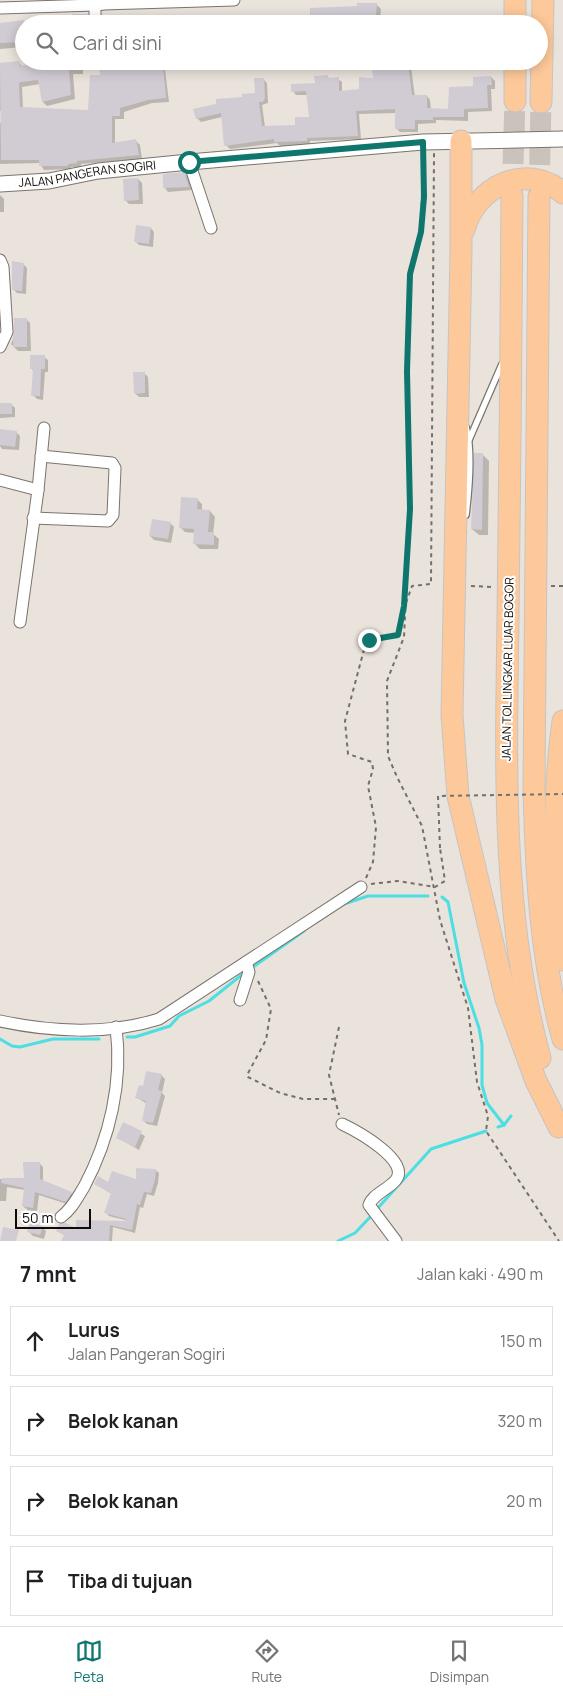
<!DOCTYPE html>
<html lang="id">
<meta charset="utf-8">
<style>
body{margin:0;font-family:Manrope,sans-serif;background:#f6f6f6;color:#202124}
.scale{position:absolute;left:15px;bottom:12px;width:76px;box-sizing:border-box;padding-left:5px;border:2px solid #0d0b09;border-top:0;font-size:14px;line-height:18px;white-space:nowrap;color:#0d0b09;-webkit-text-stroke:4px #fff;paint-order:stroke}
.stop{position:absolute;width:15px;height:15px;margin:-11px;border:4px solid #0f766e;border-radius:50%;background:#fff}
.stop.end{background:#0f766e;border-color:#fff;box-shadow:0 1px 5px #0008}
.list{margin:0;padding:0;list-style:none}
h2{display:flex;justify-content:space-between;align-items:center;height:65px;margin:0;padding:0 20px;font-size:21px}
h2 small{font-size:16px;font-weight:400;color:#757577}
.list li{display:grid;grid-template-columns:32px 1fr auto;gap:15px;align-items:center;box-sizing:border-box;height:70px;margin:0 10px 10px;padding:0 10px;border:1px solid #e0e0e0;border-radius:0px}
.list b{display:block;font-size:19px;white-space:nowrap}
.list p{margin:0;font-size:16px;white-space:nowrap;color:#757577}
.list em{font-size:16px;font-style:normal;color:#757577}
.icon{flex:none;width:28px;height:28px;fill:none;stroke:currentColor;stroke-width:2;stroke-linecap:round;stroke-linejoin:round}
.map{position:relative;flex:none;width:563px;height:1241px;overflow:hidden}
.search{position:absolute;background:#fff;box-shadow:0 2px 12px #0003;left:15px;right:15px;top:15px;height:55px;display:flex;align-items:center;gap:12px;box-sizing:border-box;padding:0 18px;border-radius:28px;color:#757577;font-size:19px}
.sheet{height:385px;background:#fff}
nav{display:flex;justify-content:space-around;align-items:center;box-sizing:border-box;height:70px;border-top:1px solid #e0e0e0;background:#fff;font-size:14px;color:#757577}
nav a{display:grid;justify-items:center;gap:2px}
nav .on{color:#0f766e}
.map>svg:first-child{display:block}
</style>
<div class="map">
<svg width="563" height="1241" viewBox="0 0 563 1241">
<rect width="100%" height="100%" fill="#eae3dc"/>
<g fill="#0003">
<path d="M376 4 381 9 380 19H358L359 24H311L358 8Z"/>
<path d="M44 21 47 24H24V47L0 49V24Z"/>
<path d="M38 61H83V74H73L75 99 47 106 43 102 40 84 22 87 23 108 89 111 102 76 99 61H164L169 102 152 103 124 112V119H115V144L136 141 140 145 142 159 81 164V167H71L72 169 44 170 40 163 0 164V173V123L15 122 14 110 0 111V65L19 63 23 67 39 65Z"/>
<path d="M352 61V66H331L326 61Z"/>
<path d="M372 61 407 64 411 67 415 97 427 96 430 100 431 110H449L474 88 491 77 495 81V89H491L492 111 468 112V121L436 120V123L418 124V132H400L396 128V113L359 114 361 139 310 141V145L280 146 277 143 230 149 226 145 222 117 201 122 197 118 256 94 263 79 267 83 268 103 262 105 265 127 297 126 310 119 308 95H296L293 91 317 84 327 76 330 79H338L342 82V92L360 90 374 79Z"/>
<path d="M414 61H439L440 65 416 70Z"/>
<path d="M184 173 188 177 192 190 168 192 165 188Z"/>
<path d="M138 179 142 183 143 204H129L125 200Z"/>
<path d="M0 195 4 199V212H0Z"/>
<path d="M151 228 154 232 153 247 139 245 135 241Z"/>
<path d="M23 264 27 268 26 294 17 293 13 289Z"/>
<path d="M26 319 30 323 31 351H18L11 344 16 332Z"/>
<path d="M44 357 48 360V372H45L43 400 37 399 33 395 34 372 31 368Z"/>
<path d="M144 373 148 377 149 397H139L135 393Z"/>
<path d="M0 404H11L15 408V417L0 418Z"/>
<path d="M0 430 16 432 20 436 19 450 2 449 0 446Z"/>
<path d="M483 455 489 461 488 535H479L472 529Z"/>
<path d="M197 499 202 504V511H210L215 517 213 534 219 539 218 549H200L195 544V533L185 532 180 527Z"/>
<path d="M170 523 174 527 171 543 154 540 150 536Z"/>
<path d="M161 1075 165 1079 162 1093 165 1096 157 1126 147 1124 143 1120 146 1103 137 1098 144 1088Z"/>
<path d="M124 1124 145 1136 139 1150 118 1138Z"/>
<path d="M39 1163 43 1167V1182L71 1193 75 1197 70 1205 39 1195 37 1211 27 1210 23 1206 25 1190 7 1187 6 1201H0V1179L25 1180Z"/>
<path d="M155 1170 159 1173 158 1183 154 1196 147 1194 143 1208 140 1207 135 1233 113 1227 112 1241H63L65 1236 58 1230 129 1221 109 1216 105 1212 112 1194 95 1184 137 1181Z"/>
<path d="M42 1227 46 1231 44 1239 33 1236 29 1232Z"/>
</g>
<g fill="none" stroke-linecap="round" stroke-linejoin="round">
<g stroke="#4bdee3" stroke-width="3">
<path d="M442 897 448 902 464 983 479 1028 482 1045V1085L487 1103 504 1125"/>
<path d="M344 904 368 896H428"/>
<path d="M253 967 304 931"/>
<path d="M127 1037H135L170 1026 179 1016 209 1001 244 973"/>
<path d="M0 1039 12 1046 20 1047 53 1039H99"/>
<path d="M498 1127 504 1125 511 1116"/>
<path d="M377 1209 431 1149 486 1131"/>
<path d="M338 1241 355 1233 373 1214"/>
</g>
</g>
<g fill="#d1ccd4">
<path d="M357 3H377L376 15H354L355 22 310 24V8L357 6Z"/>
<rect x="72" y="14" width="16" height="10"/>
<path d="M24 20V42L0 43V23Z"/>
<path d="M19 61 20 66 50 61H80V70H69L71 95 42 102 38 80 21 82 19 83 20 107 88 110 90 75H100L98 61H148L149 68 163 65 166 98 148 100 120 108V116H112V143L136 139 139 155 77 161V163L68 164V166H39V160H1L0 63Z"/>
<path d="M371 61H383L384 64 408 62 412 95H427V108L448 109 449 87 473 86V77L491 76 492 85H487L488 108 464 109V117H433V120H415V129H395V109L356 111 358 136 307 138V141L274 142V139L224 146 221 113 196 119 193 109 216 104V99L242 97V94L255 93 254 78H264L265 98 263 102H259L262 126 295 125V117H309L306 91 291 92V84L315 83 314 76 328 75V78L339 77V91L359 89V77L373 78Z"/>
<path d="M184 172 189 187 163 188V174Z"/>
<path d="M138 178 139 200 124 201 123 179Z"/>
<path d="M136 225 151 227 149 244 134 242Z"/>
<path d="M12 261 24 263 22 291 12 290Z"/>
<path d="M14 318H27V347H13Z"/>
<path d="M30 355H45V369H41L40 396H31L33 369H30Z"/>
<path d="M133 372H145V393L134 394Z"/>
<rect x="0" y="403" width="12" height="11"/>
<path d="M0 429 17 431 15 447 0 445Z"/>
<path d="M474 453H483L482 530 471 529Z"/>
<path d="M181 497 198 498 197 509 210 510 208 532H214V545L193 544 194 529 179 528Z"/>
<path d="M152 519 171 522 168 539 149 536Z"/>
<path d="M146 1071 162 1074 158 1090 162 1091 153 1123 142 1121 146 1101 135 1098 139 1085 143 1086Z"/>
<path d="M123 1122 142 1131 135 1147 116 1138Z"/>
<path d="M23 1162H40V1179L72 1192 66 1202 35 1192 33 1208 22 1206 24 1188 1 1183 2 1178H24Z"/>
<path d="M136 1168 156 1169 155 1180 151 1193 144 1192 140 1205 137 1204 132 1230 110 1225 109 1241H61L64 1235 56 1231 59 1224 66 1223 76 1228V1220L125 1221 126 1219 104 1213 111 1193 94 1184 98 1176 108 1182 112 1171 136 1179Z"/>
<path d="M30 1223 43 1226 40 1235 27 1232Z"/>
<path d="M3 1227 19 1230 16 1241H0Z"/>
</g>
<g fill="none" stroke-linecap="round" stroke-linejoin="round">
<g stroke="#c9c3bc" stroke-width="21" stroke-dasharray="21 11" stroke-linecap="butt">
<path d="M512 196 515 101"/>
<path d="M539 197 541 102"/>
</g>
<defs>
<g id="service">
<path d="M469 440 502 364"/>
<path d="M466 515C469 490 473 451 466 427"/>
</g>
<g id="minor">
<path d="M103 4 234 0"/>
<path d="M95 5V24"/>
<path d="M0 8 95 5 103 4V0"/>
<path d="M189 162 211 228"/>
<path d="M0 260 3 267 7 332 0 347"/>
<path d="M0 480 38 490"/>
<path d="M33 518 108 521 113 515 115 468 112 463 41 456"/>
<path d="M20 622 38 490 44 428"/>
<path d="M240 1000 249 972 246 962"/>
<path d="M0 1021C51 1032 109 1035 159 1019L361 887"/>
<path d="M342 1124C357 1131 413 1162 395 1181 387 1190 373 1194 369 1205L396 1241"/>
<path d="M61 1217C72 1209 77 1198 84 1187 110 1138 123 1082 116 1027"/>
</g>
<g id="tertiary">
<path id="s1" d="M0 184 49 181 98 171 189 162 423 142 563 139"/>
</g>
<g id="motorway">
<path d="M515 24V0"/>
<path d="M515 101V61"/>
<path d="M541 102 543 0"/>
<path d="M461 141V250L452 715 458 796 506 999 536 1081 559 1127"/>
<path d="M512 196C511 337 510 477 508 618 506 766 501 914 540 1058"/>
<path d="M539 197 534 787C536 872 540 957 563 1039"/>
<path d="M464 230C475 187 526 161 563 193"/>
<path d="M563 721C552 800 554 881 563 960"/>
</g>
</defs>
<use href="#service" stroke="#7a746d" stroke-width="8"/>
<use href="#minor" stroke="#7a746d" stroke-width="13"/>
<use href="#tertiary" stroke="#7a746d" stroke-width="17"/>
<use href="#motorway" stroke="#c5c4c4" stroke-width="23"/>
<g stroke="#736f6b" stroke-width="2" stroke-dasharray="4 4" stroke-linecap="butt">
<path d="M423 154 421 232 410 274 407 371 410 509 404 637 387 681 388 756 397 777 422 826 440 920 468 1008 477 1082 488 1116 486 1131 559 1241"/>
<path d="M471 586 493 587"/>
<path d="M551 586H563"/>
<path d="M406 603 412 586 431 584 434 153"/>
<path d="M366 878 373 862 376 827 368 786 373 769 372 762 348 754 345 721 366 642 398 635 403 612"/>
<path d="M371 884 398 881 435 887 445 881 440 848"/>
<path d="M258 981 271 1009 266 1040 247 1075 248 1077 280 1093 303 1099H335"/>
<path d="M339 1027 329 1075 339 1115"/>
</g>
<use href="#service" stroke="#fff" stroke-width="5.5"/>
<use href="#minor" stroke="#fff" stroke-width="11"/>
<use href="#tertiary" stroke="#fff" stroke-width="15"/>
<use href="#motorway" stroke="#fec99a" stroke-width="21"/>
<path stroke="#736f6b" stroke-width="2" stroke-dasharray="4 4" stroke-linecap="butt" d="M440 848 438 796 563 794"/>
</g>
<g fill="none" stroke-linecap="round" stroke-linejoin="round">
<path stroke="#0f766e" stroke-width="6" d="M189 162 423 142 424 197 421 232 410 274 407 371 410 509 404 606 398 635 369 640"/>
</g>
<g text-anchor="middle" stroke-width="4" stroke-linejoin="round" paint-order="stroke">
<g font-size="12" fill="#0d0b09" stroke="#fff">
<text dy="4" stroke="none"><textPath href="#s1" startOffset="88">JALAN PANGERAN SOGIRI</textPath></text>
<text transform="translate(508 669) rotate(-89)" y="4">JALAN TOL LINGKAR LUAR BOGOR</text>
</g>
</g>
</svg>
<div class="scale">50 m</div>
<div class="stop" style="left:189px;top:162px"></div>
<div class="stop end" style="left:369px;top:640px"></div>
<div class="search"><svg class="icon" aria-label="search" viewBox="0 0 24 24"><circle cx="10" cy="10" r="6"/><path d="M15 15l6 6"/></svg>Cari di sini</div>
</div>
<section class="sheet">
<h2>7 mnt<small>Jalan kaki · 490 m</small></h2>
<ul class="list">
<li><svg class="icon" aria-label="ahead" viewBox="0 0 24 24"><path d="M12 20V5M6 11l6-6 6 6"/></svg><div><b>Lurus</b><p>Jalan Pangeran Sogiri</p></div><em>150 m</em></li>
<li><svg class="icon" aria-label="right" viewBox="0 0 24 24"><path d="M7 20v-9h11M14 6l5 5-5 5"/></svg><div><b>Belok kanan</b></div><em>320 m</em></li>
<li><svg class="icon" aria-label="right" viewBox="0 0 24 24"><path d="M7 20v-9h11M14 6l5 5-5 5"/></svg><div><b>Belok kanan</b></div><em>20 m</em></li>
<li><svg class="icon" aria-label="arrive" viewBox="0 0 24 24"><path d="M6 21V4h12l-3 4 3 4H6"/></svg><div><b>Tiba di tujuan</b></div></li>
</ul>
</section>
<nav>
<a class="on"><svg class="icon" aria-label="map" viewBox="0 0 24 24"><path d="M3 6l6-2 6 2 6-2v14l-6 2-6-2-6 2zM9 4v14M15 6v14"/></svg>Peta</a>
<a><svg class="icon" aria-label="directions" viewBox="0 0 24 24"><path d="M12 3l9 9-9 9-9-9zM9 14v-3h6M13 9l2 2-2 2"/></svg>Rute</a>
<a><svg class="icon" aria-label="saved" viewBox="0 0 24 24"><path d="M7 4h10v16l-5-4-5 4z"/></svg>Disimpan</a>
</nav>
